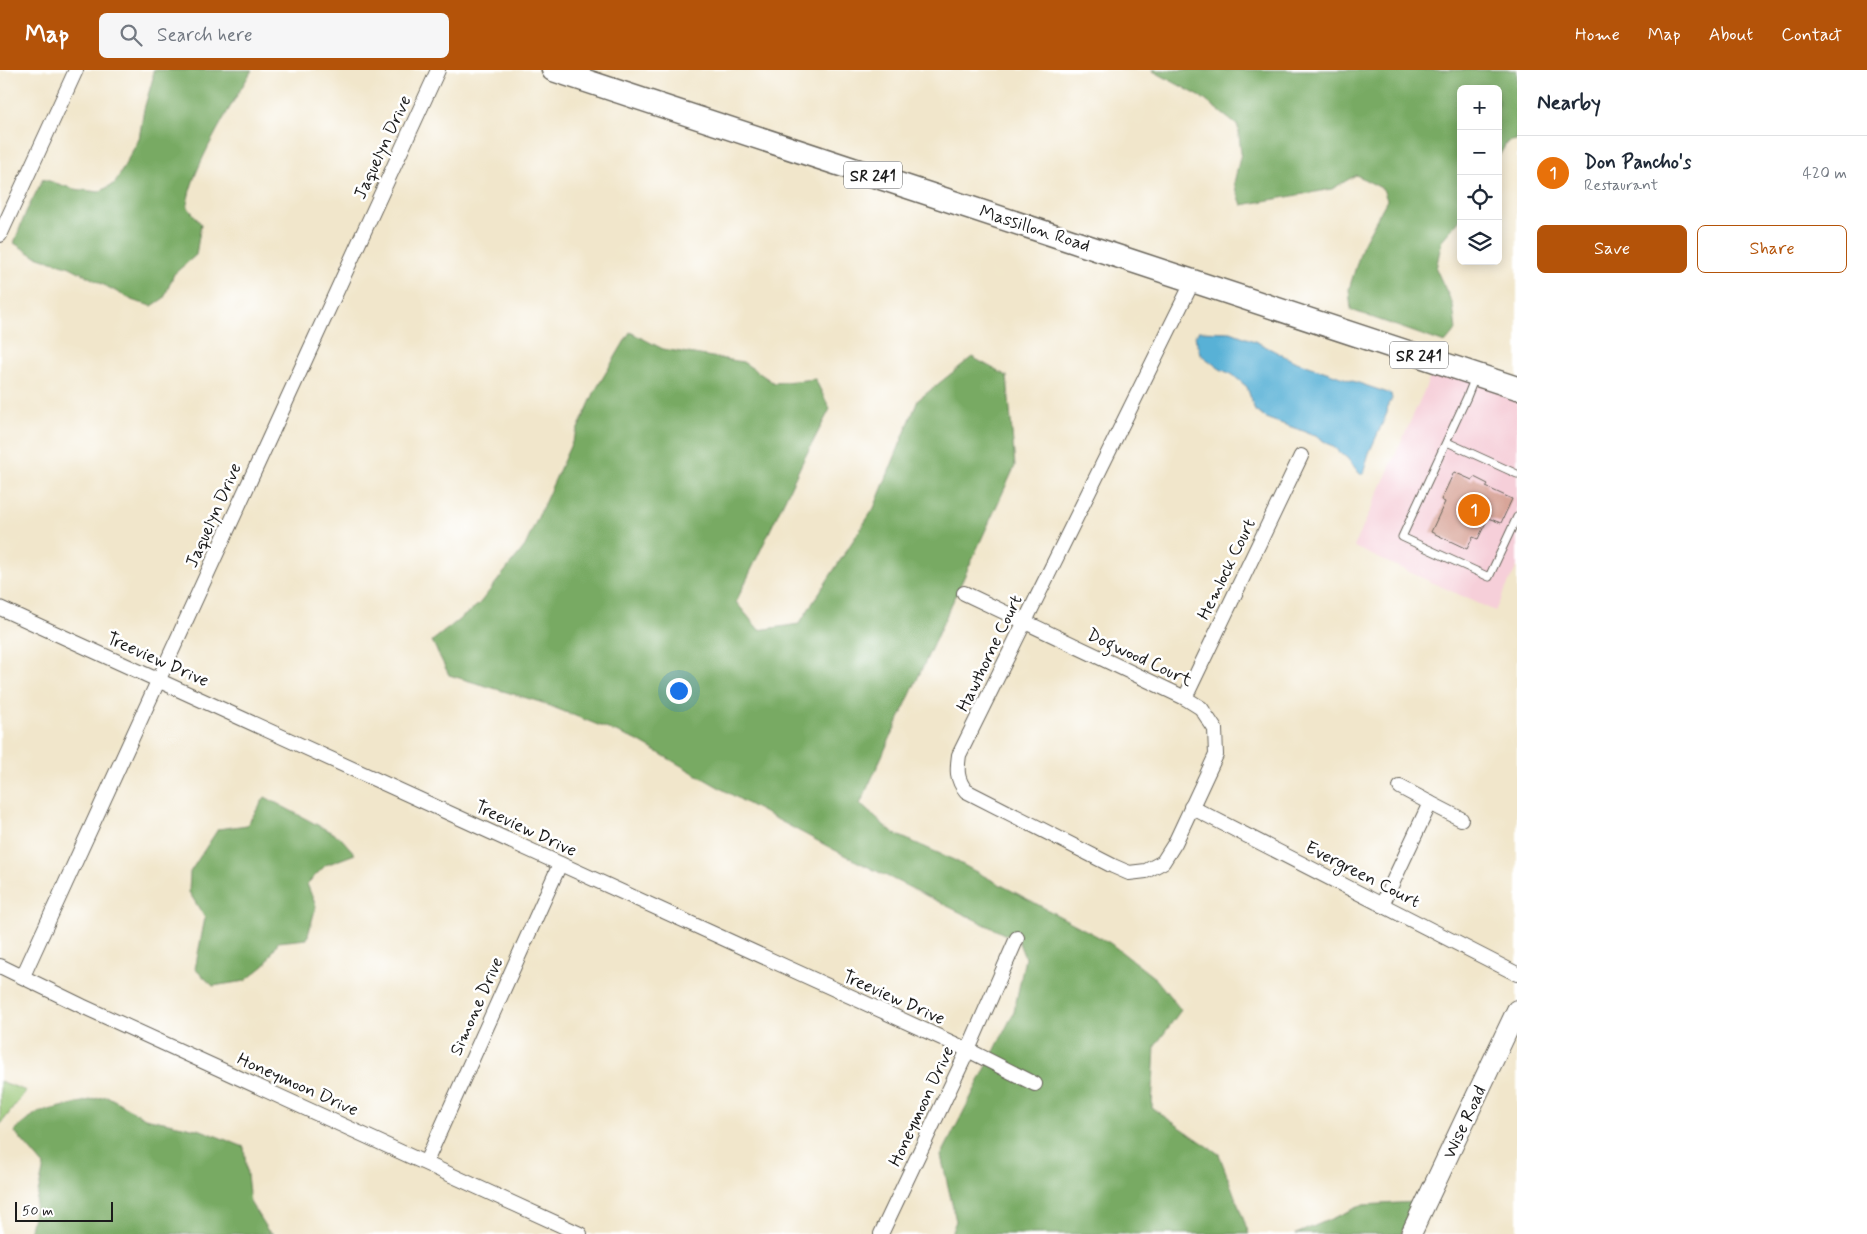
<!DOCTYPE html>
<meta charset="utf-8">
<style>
body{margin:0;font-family:Mynerve,sans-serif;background:#f6f6f7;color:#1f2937}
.controls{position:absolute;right:15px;top:15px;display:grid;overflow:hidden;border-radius:8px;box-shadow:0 2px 12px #0003}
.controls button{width:45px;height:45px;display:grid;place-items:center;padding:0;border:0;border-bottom:1px solid #e0e1e3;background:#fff;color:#1f2937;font:25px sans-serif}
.scale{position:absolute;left:15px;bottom:12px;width:98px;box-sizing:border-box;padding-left:5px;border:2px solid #1c1c1c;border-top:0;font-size:14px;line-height:18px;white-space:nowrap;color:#1c1c1c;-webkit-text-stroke:4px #fff;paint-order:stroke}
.you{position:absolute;left:678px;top:620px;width:18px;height:18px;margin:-12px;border:4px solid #fff;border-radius:50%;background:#1a73e8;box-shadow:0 0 0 8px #1a73e833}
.badge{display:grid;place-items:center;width:32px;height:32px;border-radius:50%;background:#b45309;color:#fff;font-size:16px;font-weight:700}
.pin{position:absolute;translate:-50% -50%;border:2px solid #fff;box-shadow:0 1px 5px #0006}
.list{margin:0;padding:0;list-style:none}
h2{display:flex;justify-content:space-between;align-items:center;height:65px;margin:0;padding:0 20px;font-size:21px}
h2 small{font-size:16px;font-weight:400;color:#747a83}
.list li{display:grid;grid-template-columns:32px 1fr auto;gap:15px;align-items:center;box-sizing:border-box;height:75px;padding:0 20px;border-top:1px solid #e0e1e3}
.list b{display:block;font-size:19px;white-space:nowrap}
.list p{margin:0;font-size:16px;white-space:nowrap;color:#747a83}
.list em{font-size:16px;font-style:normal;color:#747a83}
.actions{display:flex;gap:10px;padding:15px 20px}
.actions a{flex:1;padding:11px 0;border:1px solid #b45309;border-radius:8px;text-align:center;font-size:18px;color:#b45309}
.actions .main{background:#b45309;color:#fff}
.icon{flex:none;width:28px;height:28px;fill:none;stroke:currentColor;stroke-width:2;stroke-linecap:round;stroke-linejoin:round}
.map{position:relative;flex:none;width:1517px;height:1164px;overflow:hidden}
header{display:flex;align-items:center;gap:30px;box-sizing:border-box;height:70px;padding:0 25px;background:#b45309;color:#fff}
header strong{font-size:24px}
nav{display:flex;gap:28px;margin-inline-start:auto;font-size:18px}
.search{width:350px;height:45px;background:#f6f6f7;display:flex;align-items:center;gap:12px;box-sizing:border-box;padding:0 18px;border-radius:8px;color:#747a83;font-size:19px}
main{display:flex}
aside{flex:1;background:#fff}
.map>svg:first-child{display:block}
</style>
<header>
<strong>Map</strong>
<div class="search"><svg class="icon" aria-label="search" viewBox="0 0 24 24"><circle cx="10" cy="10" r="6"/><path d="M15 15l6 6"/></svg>Search here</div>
<nav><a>Home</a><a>Map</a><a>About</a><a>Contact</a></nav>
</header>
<main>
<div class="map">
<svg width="1517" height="1164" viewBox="0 0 1517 1164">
<rect width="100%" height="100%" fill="#fff"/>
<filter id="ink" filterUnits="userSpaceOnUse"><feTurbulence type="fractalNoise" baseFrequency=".02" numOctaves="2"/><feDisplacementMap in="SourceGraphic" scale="10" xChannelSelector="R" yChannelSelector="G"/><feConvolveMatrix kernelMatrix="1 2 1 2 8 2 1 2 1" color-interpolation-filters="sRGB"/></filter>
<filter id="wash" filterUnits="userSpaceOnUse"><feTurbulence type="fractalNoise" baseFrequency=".0096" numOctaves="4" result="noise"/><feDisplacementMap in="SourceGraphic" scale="20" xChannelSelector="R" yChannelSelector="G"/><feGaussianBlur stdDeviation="1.12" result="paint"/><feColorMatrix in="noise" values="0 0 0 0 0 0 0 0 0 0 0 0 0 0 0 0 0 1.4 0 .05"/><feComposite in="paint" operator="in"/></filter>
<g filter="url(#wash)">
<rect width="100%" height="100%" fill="#f1e6cb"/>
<path fill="#f6cfd9" d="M1433 301 1517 318V496L1495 541 1354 477Z"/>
<path fill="#95c472" stroke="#587047" d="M0 1011 26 1021 0 1055Z"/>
<g fill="#78aa64" stroke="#4a6340">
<path d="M153 0H252C233 33 190 100 187 136L201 154 196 185 174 204 164 228 152 236 134 231 70 197 33 185 14 173 26 142 43 109 74 119 99 122 115 113 139 69 144 39 153 8Z"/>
<path d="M1151 0H1517V70L1507 72 1498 88V19H1461V148L1442 170 1436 199 1453 235 1456 260 1445 273 1351 240 1349 219 1363 174 1387 130 1383 119 1356 105 1332 119 1242 135 1234 113 1241 83 1238 56 1201 27Z"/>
<path d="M630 262 663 279 743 292 774 313 815 309 830 339 803 391 736 532 759 560 799 554 874 438 918 330 972 287 1007 306 1015 396 860 734 893 763 954 790 1110 873 1156 909 1181 940 1155 976 1152 1038 1219 1084 1249 1164H951L956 1151 941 1086 1014 942 1025 888 1017 868 1004 864 846 786 748 734 636 670 540 632 449 605 432 571 479 534 525 476 595 321Z"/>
<path d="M265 727 340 767 355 784 326 795 307 814 316 836 307 869 278 872 265 895 245 911 213 916 195 899 205 848 189 822 190 802 218 759 247 755Z"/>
<path d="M107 1026 145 1048 201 1060 244 1077 250 1132 268 1161 274 1164H29L44 1096 14 1061 36 1043Z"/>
<path d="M1416 1132 1401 1164H1296L1363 1135Z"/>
</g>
<path fill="#58b1d6" stroke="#3a6679" d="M1199 261 1231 262 1257 272 1294 291 1391 324 1392 329 1388 334 1387 343 1369 383 1363 404H1360L1347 388 1332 376 1312 364 1268 349 1255 341 1247 317 1233 305 1220 299 1200 284 1195 266Z"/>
<g id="blocks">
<path fill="#d8a599" d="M1454 402 1472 410 1474 407 1488 414 1486 417 1512 429 1501 453 1488 448 1478 469 1473 467 1467 479 1431 462 1445 432 1441 430Z"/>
</g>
</g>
<g filter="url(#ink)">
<use href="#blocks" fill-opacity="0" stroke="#676359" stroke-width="1"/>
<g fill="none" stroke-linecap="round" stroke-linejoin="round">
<defs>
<g id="lane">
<path d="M1475 307 1467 327 1402 467 1489 507 1517 447"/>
<path d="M1447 372 1517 404"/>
</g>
<g id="street">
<path d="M0 165 76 0"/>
<path d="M964 523 1185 628 1201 638 1215 659 1216 685 1175 773 1163 792 1146 801 1129 803 1113 796 966 721C956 709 957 699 959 685L1193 211"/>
<path d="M0 538 968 980 1035 1014"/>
<path d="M1185 628 1301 386"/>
<path d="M1400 717 1430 733"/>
<path d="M1191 737 1517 904"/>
<path d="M1382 835 1430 733 1461 749"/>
<path d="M0 896 82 936 580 1164"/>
<path d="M23 906 438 0"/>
<path d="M426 1092 560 794"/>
<path d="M881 1164 968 980 1017 868"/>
</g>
<path id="secondary" d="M1411 1164 1517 940"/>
<path id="primary" d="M553 0 1517 318"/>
</defs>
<use href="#lane" stroke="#676359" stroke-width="9"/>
<use href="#street" stroke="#676359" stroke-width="16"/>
<use href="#secondary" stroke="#676359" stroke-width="22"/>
<use href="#primary" stroke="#676359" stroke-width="25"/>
<use href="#lane" stroke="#fff" stroke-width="7"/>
<use href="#street" stroke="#fff" stroke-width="14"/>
<use href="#secondary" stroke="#fff" stroke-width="20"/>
<use href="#primary" stroke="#fff" stroke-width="22"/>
</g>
</g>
<g text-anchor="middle" stroke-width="5" stroke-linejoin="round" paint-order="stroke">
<g fill="#fff" stroke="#606060" stroke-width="1">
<rect x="844" y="91.5" width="58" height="27" rx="4"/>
<rect x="1390" y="271.5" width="58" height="27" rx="4"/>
</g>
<g font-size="16" font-weight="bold" fill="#1c1c1c">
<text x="873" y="111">SR 241</text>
<text x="1419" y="291">SR 241</text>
</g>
<g font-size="18" fill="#1c1c1c" stroke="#fff">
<text transform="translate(382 77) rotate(-65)" y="6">Jaquelyn Drive</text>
<text transform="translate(1035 158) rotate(18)" y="6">Massillon Road</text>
<text transform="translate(213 445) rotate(-66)" y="6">Jaquelyn Drive</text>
<text transform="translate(1226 499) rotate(-64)" y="6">Hemlock Court</text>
<text transform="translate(989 583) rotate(-64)" y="6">Hawthorne Court</text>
<text transform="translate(1140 587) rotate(25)" y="6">Dogwood Court</text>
<text transform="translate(158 589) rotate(24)" y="6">Treeview Drive</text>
<text transform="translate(526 758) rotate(25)" y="6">Treeview Drive</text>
<text transform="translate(1363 804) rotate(27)" y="6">Evergreen Court</text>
<text transform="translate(894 927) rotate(24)" y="6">Treeview Drive</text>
<text transform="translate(476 936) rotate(-66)" y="6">Simone Drive</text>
<text transform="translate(298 1014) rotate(24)" y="6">Honeymoon Drive</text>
<text transform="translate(921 1036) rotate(-65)" y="6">Honeymoon Drive</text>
<text transform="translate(1464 1052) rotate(-65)" y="6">Wise Road</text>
</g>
</g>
</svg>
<div class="controls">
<button>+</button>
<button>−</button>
<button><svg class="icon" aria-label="locate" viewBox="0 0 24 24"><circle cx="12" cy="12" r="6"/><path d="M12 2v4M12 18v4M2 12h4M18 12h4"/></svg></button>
<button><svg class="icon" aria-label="layers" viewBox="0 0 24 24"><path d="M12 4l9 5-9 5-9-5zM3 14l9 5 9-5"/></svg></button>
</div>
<div class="scale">50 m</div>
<div class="you"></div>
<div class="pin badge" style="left:1474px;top:440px;background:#e8710a">1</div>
</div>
<aside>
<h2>Nearby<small></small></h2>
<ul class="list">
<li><span class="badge" style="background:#e8710a">1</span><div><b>Don Pancho's</b><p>Restaurant</p></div><em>420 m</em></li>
</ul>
<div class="actions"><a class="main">Save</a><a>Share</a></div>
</aside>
</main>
